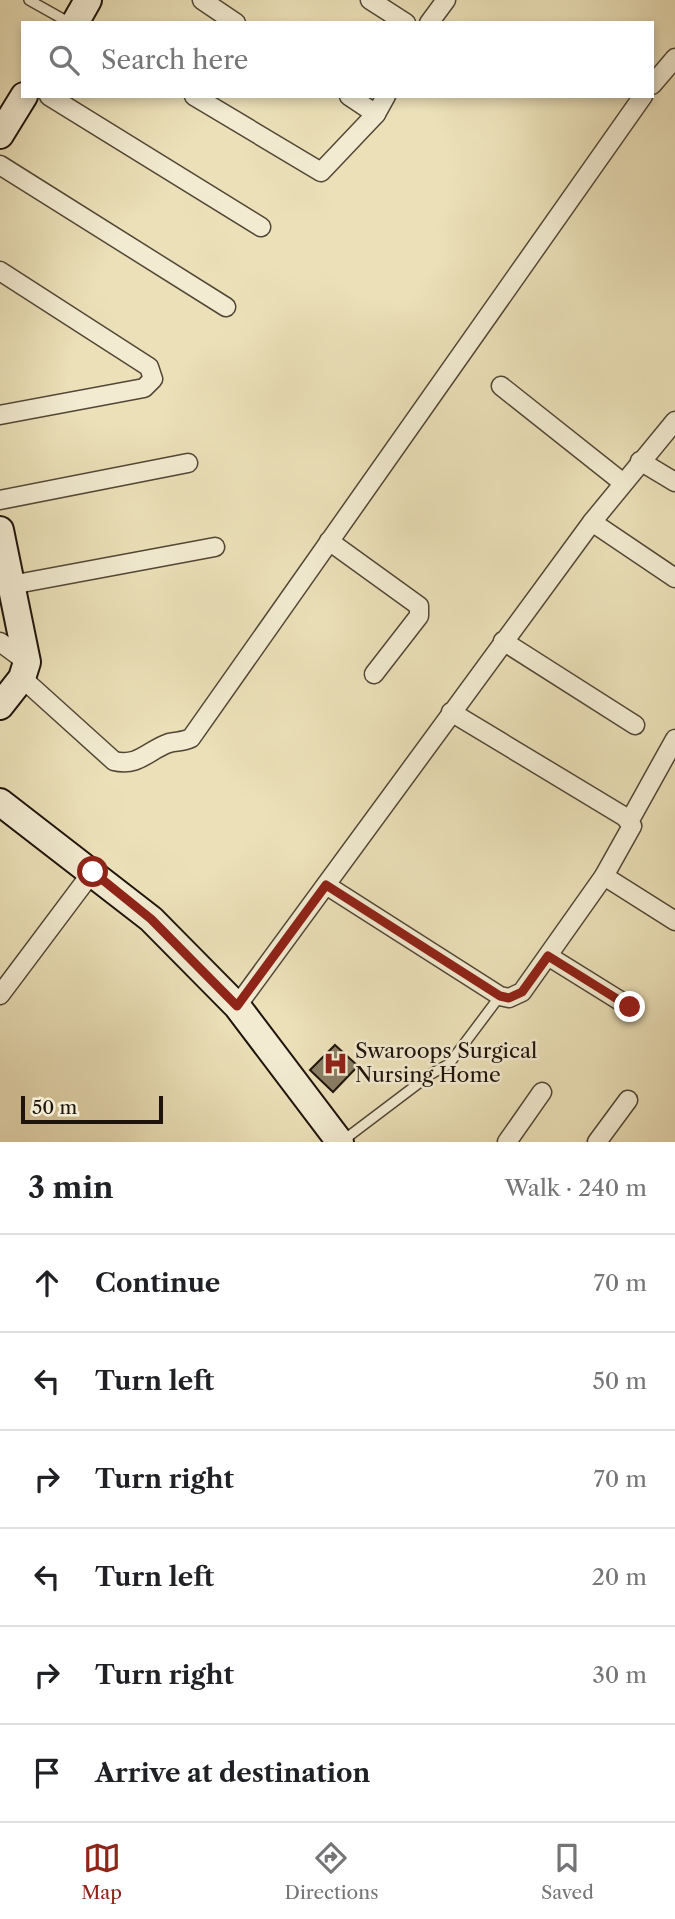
<!DOCTYPE html>
<meta charset="utf-8">
<style>
body{margin:0;font-family:"Libre Caslon Text",serif;background:#f6f6f6;color:#202124}
.scale{position:absolute;left:21px;bottom:18px;width:142px;box-sizing:border-box;padding-left:7px;border:4px solid #1f140b;border-top:0;font-size:19px;line-height:24px;white-space:nowrap;color:#1f140b;-webkit-text-stroke:5px #f2ebd1;paint-order:stroke}
.stop{position:absolute;width:21px;height:21px;margin:-16px;border:5px solid #8f2418;border-radius:50%;background:#fff}
.stop.end{background:#8f2418;border-color:#fff;box-shadow:0 2px 7px #0008}
.list{margin:0;padding:0;list-style:none}
h2{display:flex;justify-content:space-between;align-items:center;height:91px;margin:0;padding:0 28px;font-size:30px}
h2 small{font-size:23px;font-weight:400;color:#757577}
.list li{display:grid;grid-template-columns:46px 1fr auto;gap:21px;align-items:center;box-sizing:border-box;height:98px;padding:0 28px;border-top:2px solid #e0e0e0}
.list b{display:block;font-size:26px;white-space:nowrap}
.list em{font-size:23px;font-style:normal;color:#757577}
.icon{flex:none;width:38px;height:38px;fill:none;stroke:currentColor;stroke-width:2;stroke-linecap:round;stroke-linejoin:round}
.map{position:relative;flex:none;width:675px;height:1142px;overflow:hidden}
.search{position:absolute;background:#fff;box-shadow:0 4px 10px #0003;left:21px;right:21px;top:21px;height:77px;display:flex;align-items:center;gap:18px;box-sizing:border-box;padding:0 24px;border-radius:0px;color:#757577;font-size:26px}
.sheet{height:679px;background:#fff}
nav{display:flex;justify-content:space-around;align-items:center;box-sizing:border-box;height:98px;border-top:2px solid #e0e0e0;background:#fff;font-size:19px;color:#757577}
nav a{display:grid;justify-items:center;gap:4px}
nav .on{color:#8f2418}
.map>svg:first-child{display:block}
</style>
<div class="map">
<svg width="675" height="1142" viewBox="0 0 675 1142">
<rect width="100%" height="100%" fill="#ebe0b8"/>
<filter id="stains"><feTurbulence type="fractalNoise" baseFrequency=".00286" numOctaves="4"/><feColorMatrix values="0 0 0 0 .2 0 0 0 0 .09 0 0 0 0 .02 0 0 0 .5 -.17"/></filter>
<radialGradient id="worn" r=".72"><stop offset=".6" stop-color="#630" stop-opacity="0"/><stop offset="1" stop-color="#630" stop-opacity=".3"/></radialGradient>
<path fill="#897e65" stroke="#1f140b" stroke-width="2" d="M335 1045 358 1066 333 1092 310 1070Z"/>
<g fill="none" stroke-linecap="round" stroke-linejoin="round">
<defs>
<g id="lane">
<path d="M29 0 70 23"/>
<path d="M341 1142 431 1074 449 1064 500 996"/>
</g>
<g id="street">
<path d="M202 0 236 23"/>
<path d="M370 0 406 23"/>
<path d="M429 23 446 0"/>
<path d="M652 85 675 58"/>
<path d="M49 96 261 227"/>
<path d="M194 96 321 172 376 114 386 96"/>
<path d="M349 96 376 114"/>
<path d="M0 165 226 307"/>
<path d="M0 271 149 367 153 379 144 388 0 415"/>
<path d="M501 386 622 482"/>
<path d="M640 461 675 482"/>
<path d="M0 500 188 463"/>
<path d="M592 522 675 578"/>
<path d="M329 541 419 606V616L374 674"/>
<path d="M11 585 215 547"/>
<path d="M503 641 635 725"/>
<path d="M0 642 27 662"/>
<path d="M22 678 114 761C139 767 148 750 169 743 177 741 183 742 191 738L643 96"/>
<path d="M630 820 675 739"/>
<path d="M604 876 675 921"/>
<path d="M326 885 500 996 509 998 522 992 604 876 632 826 625 817 451 712"/>
<path d="M548 956 630 1007"/>
<path d="M0 995 93 871"/>
<path d="M237 1006 592 522 675 421"/>
<path d="M507 1142 542 1092"/>
<path d="M597 1142 628 1100"/>
</g>
<g id="secondary">
<path d="M75 23 88 0"/>
<path d="M0 135 24 96"/>
<path d="M0 530 27 662 22 678 0 706"/>
<path d="M0 802 151 919 237 1006 340 1142"/>
</g>
</defs>
<use href="#lane" stroke="#524736" stroke-width="12"/>
<use href="#street" stroke="#524736" stroke-width="21"/>
<use href="#secondary" stroke="#1f140b" stroke-width="30"/>
<use href="#lane" stroke="#f2ebd1" stroke-width="9"/>
<use href="#street" stroke="#f2ebd1" stroke-width="18"/>
<use href="#secondary" stroke="#f2ebd1" stroke-width="26"/>
</g>
<g fill="none" stroke-linecap="round" stroke-linejoin="round">
<path stroke="#8f2418" stroke-width="9" d="M93 872 151 919 237 1006 326 885 500 996 509 998 522 992 548 956 630 1007"/>
</g>
<defs>
<symbol id="hospital-bare" viewBox="-9 -9 18 18"><path d="M-5-5h3v3.5h4V-5h3V5h-3V1.5h-4V5h-3Z" fill="#8f2418" stroke="#f2ebd1" stroke-width="2.5" paint-order="stroke"/></symbol>
</defs>
<g fill-rule="evenodd">
<use href="#hospital-bare" x="318" y="1046" width="35" height="35"/>
</g>
<g text-anchor="middle" stroke-width="5" stroke-linejoin="round" paint-order="stroke">
<g font-size="21" fill="#1f140b" stroke="#f2ebd1" text-anchor="start">
<text x="355" y="1058">Swaroops Surgical<tspan x="355" dy="24">Nursing Home</tspan></text>
</g>
</g>
<rect width="100%" height="100%" filter="url(#stains)"/>
<rect width="100%" height="100%" fill="url(#worn)"/>
</svg>
<div class="scale">50 m</div>
<div class="stop" style="left:93px;top:872px"></div>
<div class="stop end" style="left:630px;top:1007px"></div>
<div class="search"><svg class="icon" aria-label="search" viewBox="0 0 24 24"><circle cx="10" cy="10" r="6"/><path d="M15 15l6 6"/></svg>Search here</div>
</div>
<section class="sheet">
<h2>3 min<small>Walk · 240 m</small></h2>
<ul class="list">
<li><svg class="icon" aria-label="ahead" viewBox="0 0 24 24"><path d="M12 20V5M6 11l6-6 6 6"/></svg><div><b>Continue</b></div><em>70 m</em></li>
<li><svg class="icon" aria-label="left" viewBox="0 0 24 24"><path d="M17 20v-9H6M10 6l-5 5 5 5"/></svg><div><b>Turn left</b></div><em>50 m</em></li>
<li><svg class="icon" aria-label="right" viewBox="0 0 24 24"><path d="M7 20v-9h11M14 6l5 5-5 5"/></svg><div><b>Turn right</b></div><em>70 m</em></li>
<li><svg class="icon" aria-label="left" viewBox="0 0 24 24"><path d="M17 20v-9H6M10 6l-5 5 5 5"/></svg><div><b>Turn left</b></div><em>20 m</em></li>
<li><svg class="icon" aria-label="right" viewBox="0 0 24 24"><path d="M7 20v-9h11M14 6l5 5-5 5"/></svg><div><b>Turn right</b></div><em>30 m</em></li>
<li><svg class="icon" aria-label="arrive" viewBox="0 0 24 24"><path d="M6 21V4h12l-3 4 3 4H6"/></svg><div><b>Arrive at destination</b></div></li>
</ul>
</section>
<nav>
<a class="on"><svg class="icon" aria-label="map" viewBox="0 0 24 24"><path d="M3 6l6-2 6 2 6-2v14l-6 2-6-2-6 2zM9 4v14M15 6v14"/></svg>Map</a>
<a><svg class="icon" aria-label="directions" viewBox="0 0 24 24"><path d="M12 3l9 9-9 9-9-9zM9 14v-3h6M13 9l2 2-2 2"/></svg>Directions</a>
<a><svg class="icon" aria-label="saved" viewBox="0 0 24 24"><path d="M7 4h10v16l-5-4-5 4z"/></svg>Saved</a>
</nav>
